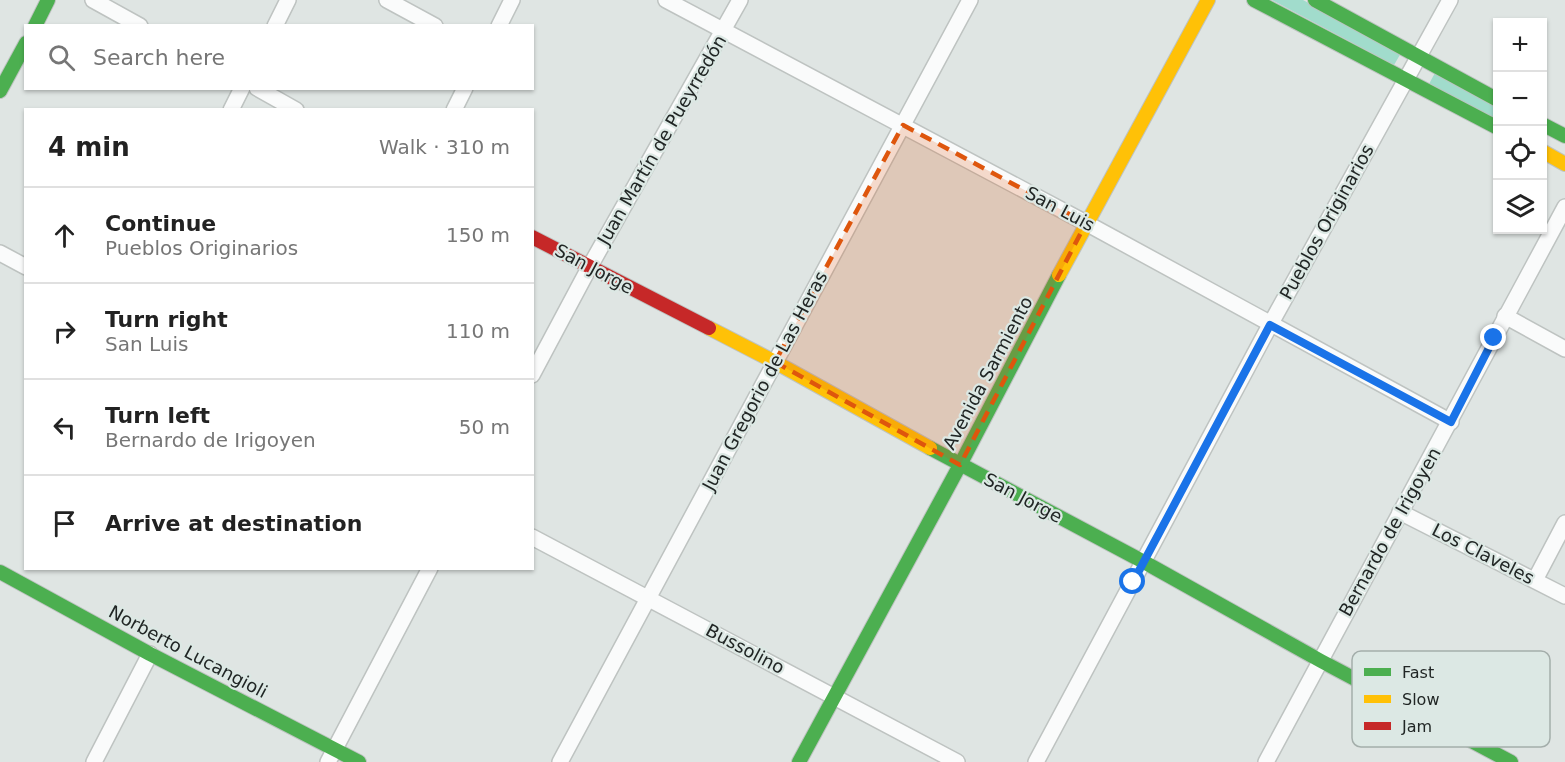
<!DOCTYPE html>
<meta charset="utf-8">
<style>
body{margin:0;font-family:"DejaVu Sans",sans-serif;background:#f6f6f6;color:#222}
.controls{position:absolute;right:18px;top:18px;display:grid;overflow:hidden;border-radius:0px;box-shadow:0 2px 4px #0004}
.controls button{width:54px;height:54px;display:grid;place-items:center;padding:0;border:0;border-bottom:2px solid #e0e0e0;background:#fff;color:#222;font:30px sans-serif}
.stop{position:absolute;width:18px;height:18px;margin:-14px;border:4px solid #1a73e8;border-radius:50%;background:#fff}
.stop.end{background:#1a73e8;border-color:#fff;box-shadow:0 2px 6px #0008}
.list{margin:0;padding:0;list-style:none}
h2{display:flex;justify-content:space-between;align-items:center;height:78px;margin:0;padding:0 24px;font-size:26px}
h2 small{font-size:20px;font-weight:400;color:#767676}
.list li{display:grid;grid-template-columns:39px 1fr auto;gap:18px;align-items:center;box-sizing:border-box;height:96px;padding:0 24px;border-top:2px solid #e0e0e0}
.list b{display:block;font-size:22px;white-space:nowrap}
.list p{margin:0;font-size:20px;white-space:nowrap;color:#767676}
.list em{font-size:20px;font-style:normal;color:#767676}
.icon{flex:none;width:33px;height:33px;fill:none;stroke:currentColor;stroke-width:2;stroke-linecap:round;stroke-linejoin:round}
.map{position:relative;flex:none;width:1565px;height:762px;overflow:hidden}
.search{position:absolute;background:#fff;box-shadow:0 2px 4px #0004;left:24px;top:24px;width:510px;height:66px;display:flex;align-items:center;gap:15px;box-sizing:border-box;padding:0 21px;border-radius:0px;color:#767676;font-size:22px}
.panel{position:absolute;background:#fff;box-shadow:0 2px 4px #0004;left:24px;top:108px;width:510px;height:462px;border-radius:0px}
.map>svg:first-child{display:block}
</style>
<div class="map">
<svg width="1565" height="762" viewBox="0 0 1565 762">
<rect width="100%" height="100%" fill="#dfe5e3"/>
<g fill="#a1dccc">
<path d="M1272 0H1303L1401 53 1394 65Z"/>
<path d="M1436 71 1497 104V121L1429 84Z"/>
</g>
<g fill="none" stroke-linecap="round" stroke-linejoin="round">
<defs>
<g id="street">
<path d="M93 0 140 26"/>
<path d="M387 0 435 26"/>
<path d="M666 0 1086 223 1451 422"/>
<path d="M275 26 288 0"/>
<path d="M499 26 512 0"/>
<path d="M257 88 296 110"/>
<path d="M231 110 242 88"/>
<path d="M454 110 465 88"/>
<path d="M0 253 26 267"/>
<path d="M1505 316 1565 349"/>
<path d="M532 375 589 268 740 0"/>
<path d="M1400 512 1565 596"/>
<path d="M532 537 957 762"/>
<path d="M1535 580 1565 523"/>
<path d="M94 762 150 654"/>
<path d="M328 762 430 568"/>
<path d="M560 762 970 0"/>
<path d="M1036 762 1270 325 1450 0"/>
<path d="M1266 762 1565 207"/>
</g>
<g id="fast">
<path d="M1254 0 1498 128"/>
<path d="M1315 0 1498 100"/>
<path d="M35 26 48 0"/>
<path d="M0 91 26 43"/>
<path d="M1542 124 1565 136"/>
<path d="M930 448 1144 562 1321 661 1511 762"/>
<path d="M0 572 150 654 359 762"/>
<path d="M799 762 960 465 1059 275"/>
</g>
<g id="slow">
<path d="M1542 151 1565 164"/>
<path d="M1059 275 1208 0"/>
<path d="M709 328 775 362 930 448"/>
</g>
<path id="jam" d="M532 237 709 328"/>
</defs>
<use href="#street" stroke="#bec3c1" stroke-width="18"/>
<use href="#fast" stroke="#bec3c1" stroke-width="16"/>
<use href="#slow" stroke="#bec3c1" stroke-width="16"/>
<use href="#jam" stroke="#bec3c1" stroke-width="16"/>
<use href="#street" stroke="#fafbfb" stroke-width="15"/>
<use href="#fast" stroke="#4caf50" stroke-width="14"/>
<use href="#slow" stroke="#ffc107" stroke-width="14"/>
<use href="#jam" stroke="#c62828" stroke-width="14"/>
</g>
<g fill="none" stroke-linecap="round" stroke-linejoin="round">
<path stroke="#1a73e8" stroke-width="8" d="M1133 582 1270 325 1451 422 1494 338"/>
</g>
<path fill="#de560d" fill-opacity="0.2" stroke="#de560d" stroke-width="4.5" stroke-dasharray="12 8" stroke-linejoin="round" d="M903 125 1086 223 960 465 775 362Z"/>
<g text-anchor="middle" stroke-width="4.5" stroke-linejoin="round" paint-order="stroke">
<g font-size="18" fill="#212625" stroke="#dce8e4">
<text transform="translate(662 140) rotate(-60)" y="6">Juan Martín de Pueyrredón</text>
<text transform="translate(1060 209) rotate(28)" y="6">San Luis</text>
<text transform="translate(1327 222) rotate(-61)" y="6">Pueblos Originarios</text>
<text transform="translate(594 269) rotate(28)" y="6">San Jorge</text>
<text transform="translate(988 373) rotate(-62)" y="6">Avenida Sarmiento</text>
<text transform="translate(765 381) rotate(-62)" y="6">Juan Gregorio de Las Heras</text>
<text transform="translate(1023 498) rotate(28)" y="6">San Jorge</text>
<text transform="translate(1390 532) rotate(-61)" y="6">Bernardo de Irigoyen</text>
<text transform="translate(1483 554) rotate(27)" y="6">Los Claveles</text>
<text transform="translate(745 649) rotate(28)" y="6">Bussolino</text>
<text transform="translate(188 652) rotate(28)" y="6">Norberto Lucangioli</text>
</g>
</g>
<rect x="1352" y="651" width="198" height="96" rx="9" fill="#dce8e4" stroke="#a4aeab" stroke-width="1.5"/>
<rect x="1364" y="668" width="27" height="8" fill="#4caf50"/>
<rect x="1364" y="695" width="27" height="8" fill="#ffc107"/>
<rect x="1364" y="722" width="27" height="8" fill="#c62828"/>
<g font-size="16" fill="#212625">
<text x="1402" y="678">Fast</text>
<text x="1402" y="705">Slow</text>
<text x="1402" y="732">Jam</text>
</g>
</svg>
<div class="controls">
<button>+</button>
<button>−</button>
<button><svg class="icon" aria-label="locate" viewBox="0 0 24 24"><circle cx="12" cy="12" r="6"/><path d="M12 2v4M12 18v4M2 12h4M18 12h4"/></svg></button>
<button><svg class="icon" aria-label="layers" viewBox="0 0 24 24"><path d="M12 4l9 5-9 5-9-5zM3 14l9 5 9-5"/></svg></button>
</div>
<div class="stop" style="left:1133px;top:582px"></div>
<div class="stop end" style="left:1494px;top:338px"></div>
<div class="search"><svg class="icon" aria-label="search" viewBox="0 0 24 24"><circle cx="10" cy="10" r="6"/><path d="M15 15l6 6"/></svg>Search here</div>
<section class="panel">
<h2>4 min<small>Walk · 310 m</small></h2>
<ul class="list">
<li><svg class="icon" aria-label="ahead" viewBox="0 0 24 24"><path d="M12 20V5M6 11l6-6 6 6"/></svg><div><b>Continue</b><p>Pueblos Originarios</p></div><em>150 m</em></li>
<li><svg class="icon" aria-label="right" viewBox="0 0 24 24"><path d="M7 20v-9h11M14 6l5 5-5 5"/></svg><div><b>Turn right</b><p>San Luis</p></div><em>110 m</em></li>
<li><svg class="icon" aria-label="left" viewBox="0 0 24 24"><path d="M17 20v-9H6M10 6l-5 5 5 5"/></svg><div><b>Turn left</b><p>Bernardo de Irigoyen</p></div><em>50 m</em></li>
<li><svg class="icon" aria-label="arrive" viewBox="0 0 24 24"><path d="M6 21V4h12l-3 4 3 4H6"/></svg><div><b>Arrive at destination</b></div></li>
</ul>
</section>
</div>
